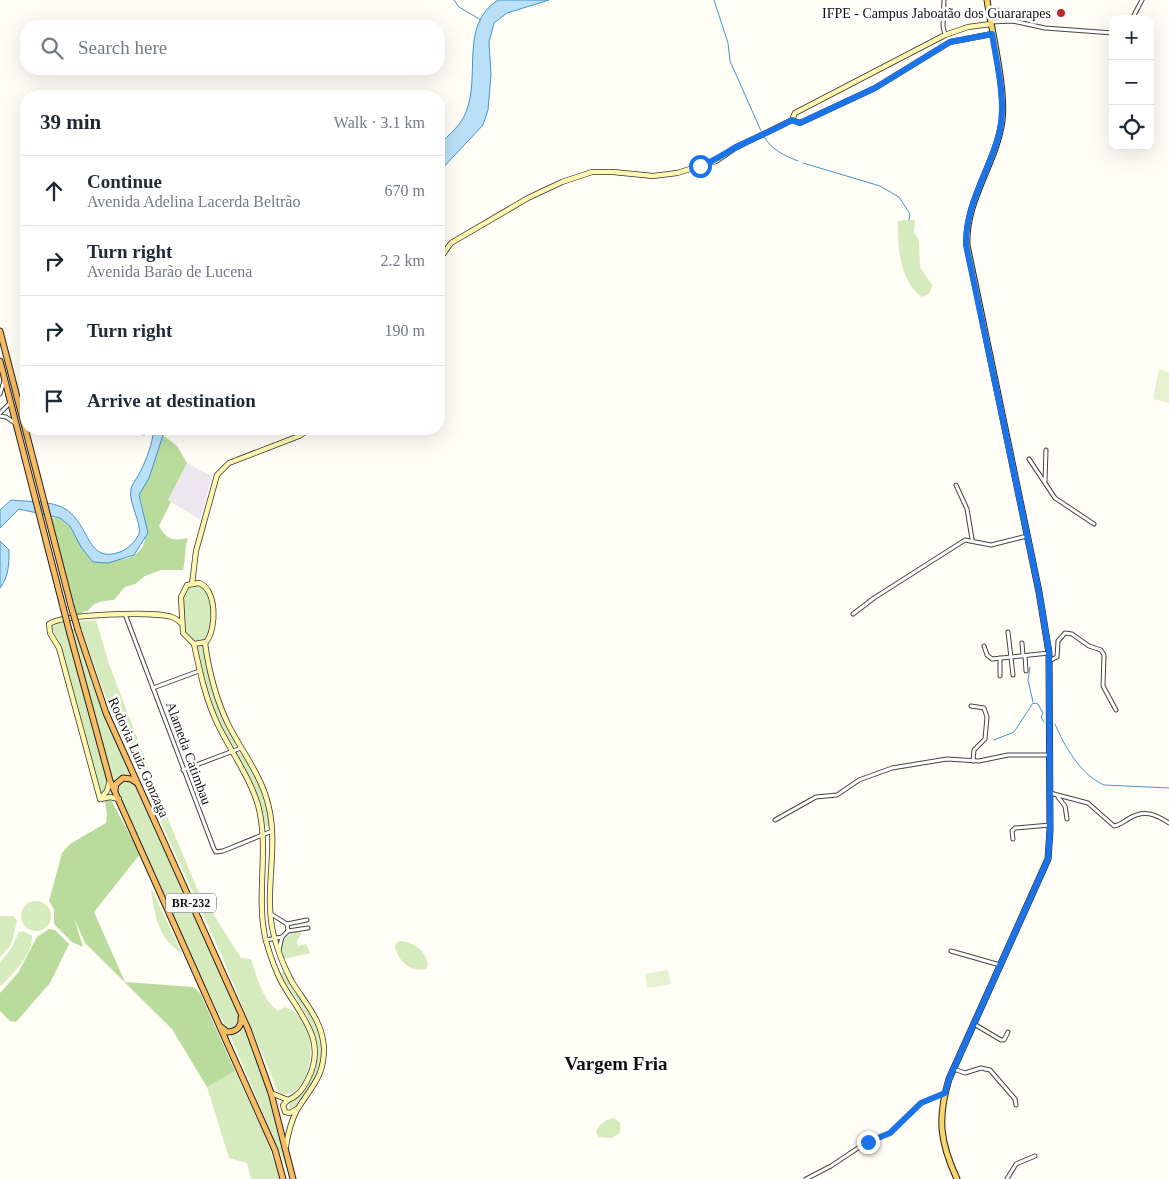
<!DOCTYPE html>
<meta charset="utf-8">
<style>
body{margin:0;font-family:"Times New Roman",serif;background:#f2f2f3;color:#1f2937}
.controls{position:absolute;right:15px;top:15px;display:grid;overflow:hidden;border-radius:10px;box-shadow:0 5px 20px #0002}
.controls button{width:45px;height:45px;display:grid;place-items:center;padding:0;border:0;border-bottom:1px solid #e0e1e3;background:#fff;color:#1f2937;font:25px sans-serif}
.stop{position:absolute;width:15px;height:15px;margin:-11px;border:4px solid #1a73e8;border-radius:50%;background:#fff}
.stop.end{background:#1a73e8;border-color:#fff;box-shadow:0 1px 5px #0008}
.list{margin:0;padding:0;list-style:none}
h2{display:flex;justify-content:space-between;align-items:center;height:65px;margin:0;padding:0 20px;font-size:21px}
h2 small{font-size:16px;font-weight:400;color:#747a83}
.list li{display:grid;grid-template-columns:32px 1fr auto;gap:15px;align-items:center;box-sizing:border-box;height:70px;padding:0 20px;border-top:1px solid #e0e1e3}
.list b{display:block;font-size:19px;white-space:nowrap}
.list p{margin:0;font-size:16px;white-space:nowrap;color:#747a83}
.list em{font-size:16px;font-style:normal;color:#747a83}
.icon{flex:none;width:28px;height:28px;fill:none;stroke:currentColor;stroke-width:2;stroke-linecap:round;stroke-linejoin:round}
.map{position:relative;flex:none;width:1169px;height:1179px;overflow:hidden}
.search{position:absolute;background:#fff;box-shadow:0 5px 20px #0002;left:20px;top:20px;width:425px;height:55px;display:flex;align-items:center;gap:12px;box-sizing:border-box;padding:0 18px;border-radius:20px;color:#747a83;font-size:19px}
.panel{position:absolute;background:#fff;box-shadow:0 5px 20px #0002;left:20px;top:90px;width:425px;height:345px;border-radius:20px}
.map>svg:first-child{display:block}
</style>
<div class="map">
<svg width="1169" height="1179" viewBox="0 0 1169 1179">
<rect width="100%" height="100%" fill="#fffdf5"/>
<path fill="#eee6ef" d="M187 463 212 476 200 520 168 500Z"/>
<g fill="#d5ebbd">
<path d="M905 220H915L914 232 919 241 920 267 932 285 930 293 922 297C900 282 897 246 898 221Z"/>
<path d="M195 585H202C213 601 214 622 206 640L194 643 185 632 182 597 189 586Z"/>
<path d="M96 620 109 664 170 824 197 888 241 958 251 959C257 978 262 999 278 1011L285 1007C329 1022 309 1109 278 1092L221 954 111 713 79 621Z"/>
<path d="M64 622 107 781 105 790 102 792H99L58 639 51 627 54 623Z"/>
<path d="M76 627 93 686 130 775 118 777 113 785 70 630Z"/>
<path d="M203 644C207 681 219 713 237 745L231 748C215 715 201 681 196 645Z"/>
<path d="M241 753C258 772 266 802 270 826L266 827 257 794 236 755Z"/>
<path d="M130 779 139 787 240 1015V1022L235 1028H227L224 1024 164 904 117 793V781Z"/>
<path d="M151 888 182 953C158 940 154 913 151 888Z"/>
<circle cx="36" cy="916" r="15"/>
<path d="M0 916H14L17 921 11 945 0 957Z"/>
<path d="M23 931 32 936C33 955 12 974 0 987V963L11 949 19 932Z"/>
<path d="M297 931 302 933 297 941 298 946 306 944 310 953 284 959C279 946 282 935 297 931Z"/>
<path d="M402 941C416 944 425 950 428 965L426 969C410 972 398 961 395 947L397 942Z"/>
<path d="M282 972H285C307 1006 340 1049 312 1089 307 1097 300 1103 294 1110L289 1109V1102C293 1099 297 1098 300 1096 306 1091 311 1081 314 1073 328 1035 298 1005 281 974Z"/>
<path d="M245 1026 270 1093 291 1179 230 1035 238 1034Z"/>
<path d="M235 1071 265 1136 280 1179H251L247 1163 229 1158 207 1087Z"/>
<path d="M614 1118 620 1123V1133L611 1138 599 1137 596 1132C598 1124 607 1119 614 1118Z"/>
</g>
<g fill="#b9dc9c">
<path d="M163 435 177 446 187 463 168 500 171 502 159 526C167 540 173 541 188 538 184 549 186 559 183 570H161L145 576 135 584 125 587 114 600C104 601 94 601 89 610L77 615 50 518H60L69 525 93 562C104 561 115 561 125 559 156 551 145 517 139 495L152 469Z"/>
<path d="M107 798H110L140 854 94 912 125 982 193 987 200 993 235 1071 207 1087 172 1029 85 943 74 918 83 947 72 942 54 924V909L49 901 62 853 70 844 106 823 107 814 105 802Z"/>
<path d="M49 929 55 930 69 944 50 983 16 1022 10 1021 0 1011V993L18 973 37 937Z"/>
</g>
<g fill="#e6f2cf">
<path d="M1159 369 1169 372V403L1153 399Z"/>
<path d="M668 970 671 984 647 988 645 974Z"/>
</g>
<g fill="#b9e0f7" stroke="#3f96cf">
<path d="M498 0H549L507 13 494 23 489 42 491 75 488 110 483 125 439 172V145C448 135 461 126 466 112 481 75 459 25 498 0Z"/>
<path d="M154 429H165L149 478 139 495 148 533 134 555 108 563 93 562 81 547 70 526 60 518 19 509 0 528V510L11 500C28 502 53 500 67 510 90 526 87 564 120 552 128 549 135 542 139 534 142 524 128 502 131 489 132 484 138 477 140 472 147 459 152 444 154 429Z"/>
<path d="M0 541 9 550C9 564 9 576 0 588Z"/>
</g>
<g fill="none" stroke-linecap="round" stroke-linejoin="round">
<g stroke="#3f96cf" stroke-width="1">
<path d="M454 0 459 7 481 20"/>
<path d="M714 0 728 43 730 61 761 131"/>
<path d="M764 136C770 149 785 156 798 161"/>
<path d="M803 163 880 186 899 197 910 214 909 220"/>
<path d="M26 255 22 265 26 295"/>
<path d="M130 429 143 435 155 433"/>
<path d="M1030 667 1028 680 1033 702"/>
<path d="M1055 724C1064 746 1081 775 1104 785L1169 788"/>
<path d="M994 740 1014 732 1033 703 1038 704 1043 713 1041 717 1044 722"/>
</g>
<defs>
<g id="minor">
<path d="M944 0 943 26 945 35"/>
<path d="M996 9 1012 21"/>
<path d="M1132 19 1142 0"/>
<path d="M991 22 1013 21 1045 28 1113 33"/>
<path d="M0 394 4 381"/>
<path d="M0 413 10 403"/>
<path d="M0 416 6 417 15 423"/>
<path d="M1029 459 1055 498 1094 524"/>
<path d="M1045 481 1046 450"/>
<path d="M956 485 967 509 972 539"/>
<path d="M125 614 214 849 216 852 223 851 272 831"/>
<path d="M853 614 874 598 965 540 991 545 1027 536"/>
<path d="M1008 632 1013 675"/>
<path d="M1022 643 1023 656"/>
<path d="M984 646 987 655 992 659 1049 653"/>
<path d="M1025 656 1026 671"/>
<path d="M1000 658V676"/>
<path d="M1049 661 1057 657 1058 641 1065 633 1072 634 1089 646 1101 650 1104 655 1103 686 1116 710"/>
<path d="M153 688 199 671"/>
<path d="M971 706 984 708 987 717 985 739 974 750 973 761"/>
<path d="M183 770 241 748"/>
<path d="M1050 793 1088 803 1114 826C1120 825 1123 822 1128 819 1144 809 1155 814 1169 823"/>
<path d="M1058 797 1065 806 1067 819"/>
<path d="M775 820 816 797 837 795 859 780 892 768 947 759 979 761 1008 755H1049"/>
<path d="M1013 839 1012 831 1015 828 1050 825"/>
<path d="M287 924 307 920"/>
<path d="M288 931 308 928"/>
<path d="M266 940 282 937 288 931 287 924 271 914"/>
<path d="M279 950 282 937"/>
<path d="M951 951 1000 965"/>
<path d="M974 1024 1001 1040H1004L1008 1032"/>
<path d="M954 1069 965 1073 981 1068 990 1070 1015 1099 1016 1105"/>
<path d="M806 1179 831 1166 864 1144 890 1133 921 1103 945 1093"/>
<path d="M1007 1179 1016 1164 1035 1156"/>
</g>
<g id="secondary">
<path d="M792 120 800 123 875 88 950 42 992 34"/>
<path d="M439 260 451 243 528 198 562 182 592 172H613L653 176 677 173 716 161 735 148 792 120 795 113 945 35 968 27 991 24"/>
<path d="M199 583C217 589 217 629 206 642L194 644 183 633 181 597 187 585Z"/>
<path d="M192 584 196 551 217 475 229 463 299 436 310 429"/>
<path d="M205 643C209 672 216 700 229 726 243 753 263 778 269 808 279 852 262 896 275 940 279 954 285 969 292 982 306 1004 323 1022 324 1049 324 1078 310 1088 297 1110 291 1121 288 1134 286 1146"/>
<path d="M194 644C200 673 206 701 219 727 232 753 250 778 258 805 270 850 255 896 266 941 270 955 275 970 282 983 300 1015 328 1040 308 1079 303 1089 298 1096 288 1100L271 1093"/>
<path d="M100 799 59 648 50 633 49 624C63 614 154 611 172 617 175 618 179 621 181 623"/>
<path d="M100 799 107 791 110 781"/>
<path d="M101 799 110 797 119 799"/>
<path d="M288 1100 283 1105 285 1112 290 1113 297 1109"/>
</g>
<path id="primary" d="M957 1179C940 1142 937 1119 949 1079L1048 859 1050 830 1049 653 1039 592 967 245C965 200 996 164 1002 121 1006 90 992 32 987 0"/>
<g id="trunk">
<path d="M0 331 71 606"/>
<path d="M0 361 63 607"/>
<path d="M78 630 106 713 248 1029 271 1093 293 1179"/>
<path d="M70 634 110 781 275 1150 283 1179"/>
<path d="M115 790 116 784 123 778 131 779 137 783"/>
<path d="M221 1027 227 1032C237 1032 242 1026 241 1018"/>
</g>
</defs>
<use href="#minor" stroke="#444" stroke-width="5"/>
<use href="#secondary" stroke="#333" stroke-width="6"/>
<use href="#primary" stroke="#222" stroke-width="7"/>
<use href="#trunk" stroke="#222" stroke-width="7"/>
<use href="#minor" stroke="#fff" stroke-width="3"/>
<use href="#secondary" stroke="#fff6b0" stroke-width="4.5"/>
<use href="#primary" stroke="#f9d66b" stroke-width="5"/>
<use href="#trunk" stroke="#f7bc64" stroke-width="5"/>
<defs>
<g id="trunk-bridge">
<path d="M71 606 78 630"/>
<path d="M63 607 70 634"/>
</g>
</defs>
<use href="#trunk-bridge" stroke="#222" stroke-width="7" stroke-linecap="butt"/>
<use href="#trunk-bridge" stroke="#f7bc64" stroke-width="5"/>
</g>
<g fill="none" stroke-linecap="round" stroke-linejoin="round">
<path stroke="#1a73e8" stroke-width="6" d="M700 166C715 161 725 153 738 146 756 137 775 130 792 120L800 123 875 88 950 42 992 34C997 65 1006 99 1000 130 991 169 965 203 966 245L1039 592 1049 652 1050 830 1048 859 949 1079 945 1093 921 1103 890 1133 868 1142"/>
</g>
<circle fill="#c4262e" stroke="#fff" stroke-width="2" cx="1061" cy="13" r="5"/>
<g text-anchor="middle" stroke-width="5" stroke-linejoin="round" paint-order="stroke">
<rect fill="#fff" stroke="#585858" stroke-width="1" x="166" y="893.5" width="50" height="19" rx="4"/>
<g font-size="12" font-weight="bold" fill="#111">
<text x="191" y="907">BR-232</text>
</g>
<g font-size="14" fill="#111" stroke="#fff" text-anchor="end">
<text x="1051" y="18">IFPE - Campus Jaboatão dos Guararapes</text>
</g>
<g font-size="14" fill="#111" stroke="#fff">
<text transform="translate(189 753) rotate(70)" y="5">Alameda Catimbau</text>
<text transform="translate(139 757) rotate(66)" y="5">Rodovia Luiz Gonzaga</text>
</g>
<g font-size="19" font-weight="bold" fill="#111" stroke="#fff">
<text x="616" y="1070">Vargem Fria</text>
</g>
</g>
</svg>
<div class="controls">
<button>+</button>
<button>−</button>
<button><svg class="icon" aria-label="locate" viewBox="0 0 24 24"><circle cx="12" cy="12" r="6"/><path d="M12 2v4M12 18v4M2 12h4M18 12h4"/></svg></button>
</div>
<div class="stop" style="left:700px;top:166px"></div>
<div class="stop end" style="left:868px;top:1142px"></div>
<div class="search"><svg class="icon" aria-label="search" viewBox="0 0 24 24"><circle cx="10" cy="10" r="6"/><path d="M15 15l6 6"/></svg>Search here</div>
<section class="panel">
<h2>39 min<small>Walk · 3.1 km</small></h2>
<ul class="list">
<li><svg class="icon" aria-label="ahead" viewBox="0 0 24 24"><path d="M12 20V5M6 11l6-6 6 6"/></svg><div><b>Continue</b><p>Avenida Adelina Lacerda Beltrão</p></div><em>670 m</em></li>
<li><svg class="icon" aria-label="right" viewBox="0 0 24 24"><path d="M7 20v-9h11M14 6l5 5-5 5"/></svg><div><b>Turn right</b><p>Avenida Barão de Lucena</p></div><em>2.2 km</em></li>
<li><svg class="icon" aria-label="right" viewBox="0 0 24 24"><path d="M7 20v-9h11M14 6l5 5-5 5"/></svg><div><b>Turn right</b></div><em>190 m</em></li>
<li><svg class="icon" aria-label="arrive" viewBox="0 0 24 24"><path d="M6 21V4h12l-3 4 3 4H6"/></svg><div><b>Arrive at destination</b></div></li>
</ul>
</section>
</div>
